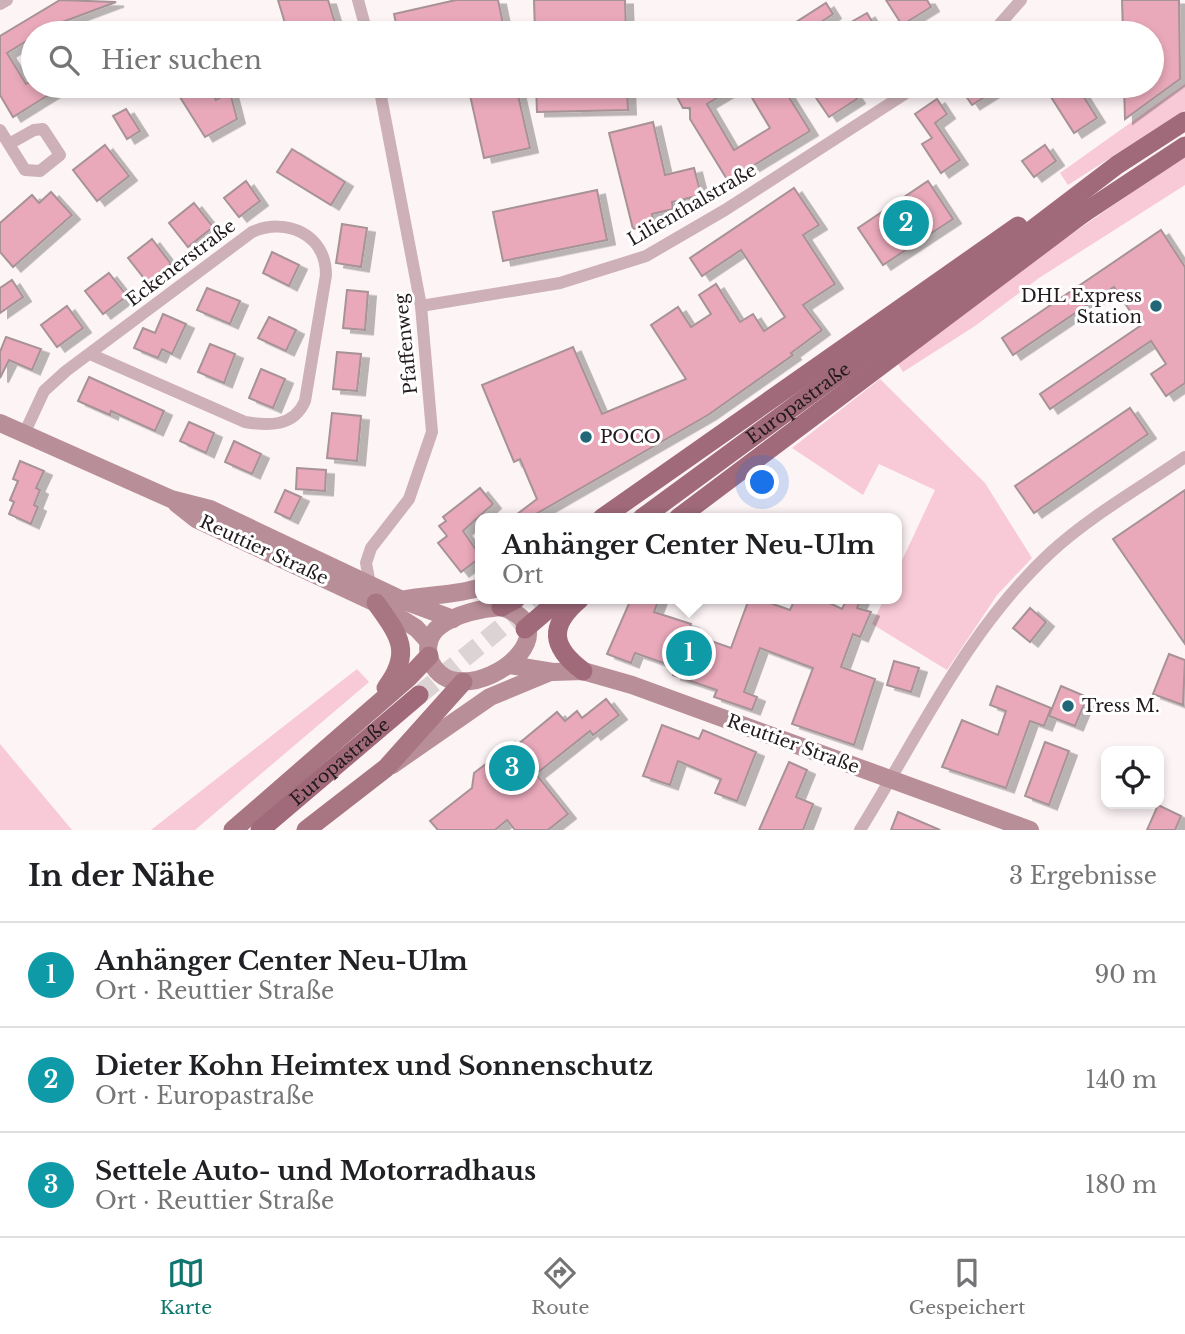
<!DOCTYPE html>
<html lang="de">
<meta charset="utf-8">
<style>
body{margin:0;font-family:"Libre Baskerville",serif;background:#f2f2f2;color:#202124}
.controls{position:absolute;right:21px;bottom:21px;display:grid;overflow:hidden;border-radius:14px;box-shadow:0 4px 10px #0003}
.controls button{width:63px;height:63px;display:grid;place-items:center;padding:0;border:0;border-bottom:2px solid #e0e0e0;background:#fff;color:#202124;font:35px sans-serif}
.you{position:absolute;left:763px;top:483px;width:24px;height:24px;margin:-18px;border:5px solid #fff;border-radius:50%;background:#1a73e8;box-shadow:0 0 0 10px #1a73e833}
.badge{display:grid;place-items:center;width:46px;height:46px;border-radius:50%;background:#0f766e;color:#fff;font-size:23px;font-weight:700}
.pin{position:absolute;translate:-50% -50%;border:4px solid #fff;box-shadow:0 2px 7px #0006}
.popup{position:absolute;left:475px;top:513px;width:427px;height:91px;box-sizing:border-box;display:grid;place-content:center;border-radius:14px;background:#fff;filter:drop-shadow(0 2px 5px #0005);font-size:23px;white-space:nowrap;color:#757577}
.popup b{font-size:26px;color:#202124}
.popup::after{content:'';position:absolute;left:50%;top:100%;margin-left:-14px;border:14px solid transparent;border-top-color:#fff}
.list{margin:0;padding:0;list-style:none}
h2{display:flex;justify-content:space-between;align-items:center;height:91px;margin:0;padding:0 28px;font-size:30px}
h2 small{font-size:23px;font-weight:400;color:#757577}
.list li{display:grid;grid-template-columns:46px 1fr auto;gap:21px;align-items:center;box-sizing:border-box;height:105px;padding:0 28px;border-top:2px solid #e0e0e0}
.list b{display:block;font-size:26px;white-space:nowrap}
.list p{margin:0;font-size:23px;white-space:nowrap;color:#757577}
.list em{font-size:23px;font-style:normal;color:#757577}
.icon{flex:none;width:38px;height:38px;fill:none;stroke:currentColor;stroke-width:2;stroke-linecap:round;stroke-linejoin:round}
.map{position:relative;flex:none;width:1185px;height:830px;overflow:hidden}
.search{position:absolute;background:#fff;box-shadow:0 4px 10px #0003;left:21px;right:21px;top:21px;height:77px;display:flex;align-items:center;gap:18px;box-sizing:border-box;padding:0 24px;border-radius:38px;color:#757577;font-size:26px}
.sheet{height:406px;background:#fff}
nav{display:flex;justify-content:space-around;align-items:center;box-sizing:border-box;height:98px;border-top:2px solid #e0e0e0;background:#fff;font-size:19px;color:#757577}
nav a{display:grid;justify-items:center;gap:4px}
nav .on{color:#0f766e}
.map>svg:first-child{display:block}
</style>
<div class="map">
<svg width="1185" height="830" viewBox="0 0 1185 830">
<defs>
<filter id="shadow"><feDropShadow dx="8" dy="4.5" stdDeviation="0" flood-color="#0004"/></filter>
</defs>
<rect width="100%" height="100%" fill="#fdf4f6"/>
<g fill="#f8c9d6">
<path d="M1185 84V110L1068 185 1060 173Z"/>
<path d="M1185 156V185L1039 278 975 326 903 372 896 361 1038 257Z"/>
<path d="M880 379 985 483 1032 558 997 595 947 670 872 624 884 599H897V571L935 490 879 464 863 495 792 448Z"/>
<path d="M357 669 369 682 195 830H151Z"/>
<path d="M0 744 72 830H0Z"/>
</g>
<g fill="#e9a9bb" stroke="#a79297" stroke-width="2" filter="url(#shadow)">
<path d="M60 0 116 2 33 33V37L7 53 26 84 33 80V86H63L13 117 0 95V36Z"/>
<path d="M278 0H328L338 33H288Z"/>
<path d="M456 0H498L505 33H398L394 14Z"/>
<path d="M534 0H625L626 33H535Z"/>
<path d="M886 0H927L931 7 902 25Z"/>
<path d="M1122 0H1179L1180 79 1125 119 1124 86H1152V33H1123Z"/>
<path d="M826 3 833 14 811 29 814 33H779Z"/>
<path d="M867 13 879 33H832Z"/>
<path d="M173 86H207L216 100 230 92 237 119 205 137Z"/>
<path d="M468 86H516L530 148 484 158Z"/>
<path d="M536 86H627L628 110 537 112Z"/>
<path d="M696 86H737L707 104 734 150 770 128 745 86H782L810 131 728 181 690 119V108H683L677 97Z"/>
<path d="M808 86H848L857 99 829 117Z"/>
<path d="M959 86H1002L972 105Z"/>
<path d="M1044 86H1077L1097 118 1074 133Z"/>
<path d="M937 99 947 114 935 123 960 160 941 173 922 144 932 138 915 114Z"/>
<path d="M126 109 140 131 127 139 113 116Z"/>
<path d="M653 122 665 175 694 168 701 195 672 202 673 209 652 214 654 223 633 229 609 133Z"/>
<path d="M105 145 129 176 97 201 73 170Z"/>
<path d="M1045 145 1056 161 1034 177 1022 161Z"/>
<path d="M292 149 345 182 331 205 277 172Z"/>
<path d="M246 181 260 201 239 217 224 198Z"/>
<path d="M928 181 953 219 883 265 858 228Z"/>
<path d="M794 188 819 225 803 235 835 284 803 305 822 330 791 353 793 355 708 415 536 514 540 518H512L537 499 520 459 514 462 482 385 573 347 602 414 686 379 651 325 678 307 691 327 711 314 699 295 716 284 740 322 753 314 764 331 785 317 741 250 702 276 690 258Z"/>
<path d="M597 190 607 240 503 261 493 212Z"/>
<path d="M51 192 72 215 13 267 0 252V223L32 195 39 203Z"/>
<path d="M194 203 213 227 188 247 169 223Z"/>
<path d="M342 224 367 228 361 267 336 263Z"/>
<path d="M1161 230 1185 267V383L1166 396 1151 374 1166 364 1151 341 1050 409 1040 394 1140 326 1114 287 1013 355 1002 338Z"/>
<path d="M152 239 171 264 147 282 128 258Z"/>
<path d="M272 252 299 265 289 286 263 273Z"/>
<path d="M109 273 127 296 103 314 85 291Z"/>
<path d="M12 280 23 297 0 313V288Z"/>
<path d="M207 288 240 301 230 324 197 310Z"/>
<path d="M347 290 368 292 365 330 343 328Z"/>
<path d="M67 306 83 328 57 347 41 325Z"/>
<path d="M163 314 186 324 172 354 162 349 158 358 134 348 143 328 155 333Z"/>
<path d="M269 317 296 330 286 351 258 338Z"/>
<path d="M6 337 41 349 32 370 9 360 0 378V352Z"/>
<path d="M210 344 235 354 224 383 198 372Z"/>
<path d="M337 352 361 354 357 391 333 389Z"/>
<path d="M261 369 285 379 273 408 249 398Z"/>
<path d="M89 377 164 411 155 431 111 411 110 415 78 401Z"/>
<path d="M1130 408 1148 434 1034 513 1015 486Z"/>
<path d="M332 413 361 416 357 461 327 458Z"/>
<path d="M189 422 214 433 206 453 180 441Z"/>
<path d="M234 441 261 454 252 474 225 462Z"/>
<path d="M20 461 44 471 36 488 40 490 34 505 38 507 31 524 9 514 14 502 10 500 18 481 13 479Z"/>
<path d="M297 468 326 470 325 491 296 489Z"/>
<path d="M480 488 493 504 463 531 481 557 461 572 438 543 447 536 439 526 446 521 443 517Z"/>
<path d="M285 490 301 497 290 519 275 512Z"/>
<path d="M1185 490V644L1113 539Z"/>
<path d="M631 599H659L654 612 691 624 688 633 731 648 749 599H759L790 610 795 599H821L842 609 847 599H861L857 608 871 612 860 637 853 634 841 667 875 679 854 745 792 724 813 668 760 648 744 692 757 697 752 710 714 697 717 690 673 675 675 667 635 653 631 663 607 654Z"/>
<path d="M1030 608 1046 622 1030 642 1013 628Z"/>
<path d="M1169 654 1185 660 1183 705 1153 694Z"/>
<path d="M894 661 919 668 911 692 887 685Z"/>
<path d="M997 686 1051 708 1044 726 1030 721 1006 788 942 767 962 720 998 735 1006 711 990 705Z"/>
<path d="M1061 686 1087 697 1075 726 1049 716Z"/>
<path d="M606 699 619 715 593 735 590 731 536 774 568 814 548 830H515L507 820 495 830H438L430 821 472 788 474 773 515 742 517 745 557 712 565 721 577 711 582 718Z"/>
<path d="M662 725 699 739 703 730 756 752 737 801 715 793 721 779 678 761 670 785 643 776Z"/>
<path d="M1045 742 1069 751 1049 805 1025 796Z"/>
<path d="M789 762 807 770 796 797 813 804 803 830H759Z"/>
<path d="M1158 805 1181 816 1175 830H1147Z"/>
<path d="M898 812 940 830H891Z"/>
</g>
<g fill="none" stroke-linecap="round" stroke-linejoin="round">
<path stroke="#dcd3d5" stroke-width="19" stroke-dasharray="19 10" stroke-linecap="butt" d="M419 695 536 599"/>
<g stroke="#cdb0b8" stroke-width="12">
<path d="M358 0 367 33"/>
<path d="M0 4 7 0"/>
<path d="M992 33 1021 0"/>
<path d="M0 130 25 170 40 171 60 155 43 129 34 130 9 144"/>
<path d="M421 306 560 283 646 256 725 210 917 86"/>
<path d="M24 434 44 391 66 371 252 232C286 217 326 234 326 275L305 401C294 427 268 426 245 422L90 354"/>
<path d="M370 584 366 563 371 548 409 499 432 432 421 306 379 86"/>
<path d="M860 830C919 735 967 630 1050 553 1090 516 1140 488 1185 457"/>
</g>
<g stroke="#b88e99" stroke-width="18">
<path d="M0 423 171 499 210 509 402 600 453 619"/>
<path d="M177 504 196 519 376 603 416 628 429 642"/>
<path d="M402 600C429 594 455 596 481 587"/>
<path d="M501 607C565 627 501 687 457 681 430 678 417 643 440 626 456 614 482 608 501 607Z"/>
<path d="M510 665 553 672 583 671 632 685 1030 830"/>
<path d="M392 765 490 697 548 673"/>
</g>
<g stroke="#a87583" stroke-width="19">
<path d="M376 603C399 635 413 652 386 688"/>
<path d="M233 830 409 677 429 656"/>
<path d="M306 830 386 768 463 682"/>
</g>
<g stroke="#a06a7a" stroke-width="19">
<path d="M1076 218 1185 146"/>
<path d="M602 518 1018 226"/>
<path id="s1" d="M642 518 957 287 1117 165 1185 121"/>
<path d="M678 518 1085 212"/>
<path d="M580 599C548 626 551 647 583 671"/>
<path d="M501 607 516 599"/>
<path d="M525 629 560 599"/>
<path id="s2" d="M260 830 419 695"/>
</g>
</g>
<g fill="#216777" stroke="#fff" stroke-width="2.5">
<circle cx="1156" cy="306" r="7"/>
<circle cx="586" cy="437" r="7"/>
<circle cx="1068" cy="706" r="7"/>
</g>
<g text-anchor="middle" stroke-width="6" stroke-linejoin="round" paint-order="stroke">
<g font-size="18" fill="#221a1c" stroke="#fff">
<text transform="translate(692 205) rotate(-30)" y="6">Lilienthalstraße</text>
<text transform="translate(181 263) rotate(-37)" y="6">Eckenerstraße</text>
<text transform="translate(406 344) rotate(-96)" y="6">Pfaffenweg</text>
<text dy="6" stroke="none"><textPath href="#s1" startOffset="194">Europastraße</textPath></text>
<text transform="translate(264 550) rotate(25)" y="6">Reuttier Straße</text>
<text transform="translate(793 744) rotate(20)" y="6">Reuttier Straße</text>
<text dy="6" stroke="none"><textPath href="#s2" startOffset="105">Europastraße</textPath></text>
</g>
<g font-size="18" fill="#221a1c" stroke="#fff" text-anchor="start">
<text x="1142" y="302" text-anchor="end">DHL Express<tspan x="1142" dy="21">Station</tspan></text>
<text x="600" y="443">POCO</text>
<text x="1082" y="712">Tress M.</text>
</g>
</g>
</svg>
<div class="controls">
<button><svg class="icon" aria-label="locate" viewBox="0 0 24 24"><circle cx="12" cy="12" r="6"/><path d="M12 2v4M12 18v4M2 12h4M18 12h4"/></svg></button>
</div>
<div class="you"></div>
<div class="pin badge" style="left:689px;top:653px;background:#0f9aa8">1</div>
<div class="popup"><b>Anhänger Center Neu-Ulm</b>Ort</div>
<div class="pin badge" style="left:906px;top:223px;background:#0f9aa8">2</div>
<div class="pin badge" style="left:512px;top:768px;background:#0f9aa8">3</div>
<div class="search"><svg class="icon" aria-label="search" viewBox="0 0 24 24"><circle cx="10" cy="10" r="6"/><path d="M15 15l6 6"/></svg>Hier suchen</div>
</div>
<section class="sheet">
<h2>In der Nähe<small>3 Ergebnisse</small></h2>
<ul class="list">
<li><span class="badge" style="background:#0f9aa8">1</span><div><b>Anhänger Center Neu-Ulm</b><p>Ort · Reuttier Straße</p></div><em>90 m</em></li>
<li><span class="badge" style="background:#0f9aa8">2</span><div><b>Dieter Kohn Heimtex und Sonnenschutz</b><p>Ort · Europastraße</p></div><em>140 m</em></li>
<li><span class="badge" style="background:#0f9aa8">3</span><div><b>Settele Auto- und Motorradhaus</b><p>Ort · Reuttier Straße</p></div><em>180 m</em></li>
</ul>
</section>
<nav>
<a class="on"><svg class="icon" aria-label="map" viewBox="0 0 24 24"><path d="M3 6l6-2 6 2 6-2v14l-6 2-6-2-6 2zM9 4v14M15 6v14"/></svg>Karte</a>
<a><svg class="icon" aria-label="directions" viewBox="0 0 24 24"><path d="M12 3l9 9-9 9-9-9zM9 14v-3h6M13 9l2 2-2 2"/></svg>Route</a>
<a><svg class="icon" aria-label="saved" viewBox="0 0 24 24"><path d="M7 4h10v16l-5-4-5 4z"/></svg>Gespeichert</a>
</nav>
